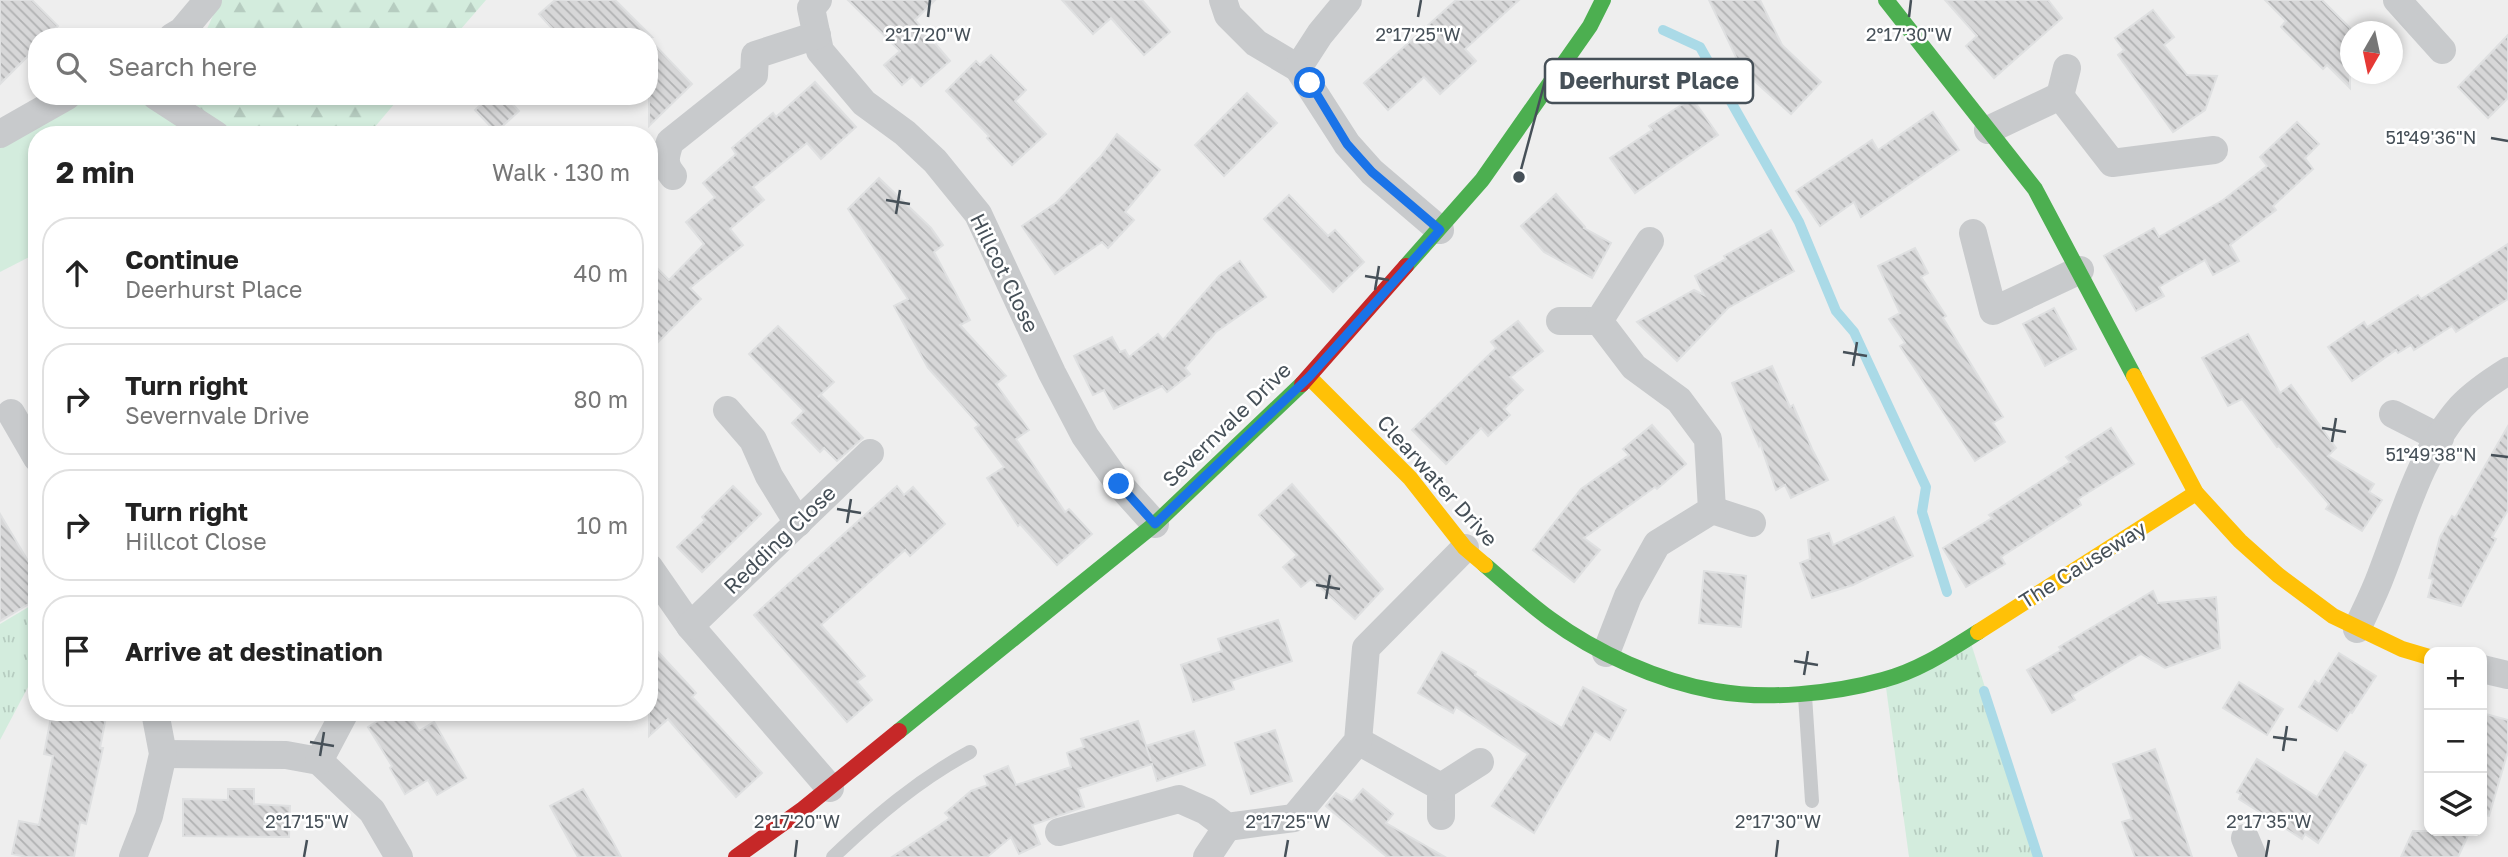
<!DOCTYPE html>
<meta charset="utf-8">
<style>
body{margin:0;font-family:"Golos Text",sans-serif;background:#f2f2f2;color:#222}
.controls{position:absolute;right:21px;bottom:21px;display:grid;overflow:hidden;border-radius:14px;box-shadow:0 4px 10px #0003}
.controls button{width:63px;height:63px;display:grid;place-items:center;padding:0;border:0;border-bottom:2px solid #e0e0e0;background:#fff;color:#222;font:35px sans-serif}
.compass{position:absolute;left:2340px;top:21px;width:63px;height:63px;border-radius:50%;background:#fff;box-shadow:0 4px 10px #0003;rotate:189deg}
.stop{position:absolute;width:21px;height:21px;margin:-16px;border:5px solid #1a73e8;border-radius:50%;background:#fff}
.stop.end{background:#1a73e8;border-color:#fff;box-shadow:0 2px 7px #0008}
.list{margin:0;padding:0;list-style:none}
h2{display:flex;justify-content:space-between;align-items:center;height:91px;margin:0;padding:0 28px;font-size:30px}
h2 small{font-size:23px;font-weight:400;color:#767676}
.list li{display:grid;grid-template-columns:46px 1fr auto;gap:21px;align-items:center;box-sizing:border-box;height:112px;margin:0 14px 14px;padding:0 14px;border:2px solid #e0e0e0;border-radius:28px}
.list b{display:block;font-size:26px;white-space:nowrap}
.list p{margin:0;font-size:23px;white-space:nowrap;color:#767676}
.list em{font-size:23px;font-style:normal;color:#767676}
.icon{flex:none;width:38px;height:38px;fill:none;stroke:currentColor;stroke-width:2;stroke-linecap:round;stroke-linejoin:round}
.map{position:relative;flex:none;width:2508px;height:857px;overflow:hidden}
.search{position:absolute;background:#fff;box-shadow:0 4px 10px #0003;left:28px;top:28px;width:630px;height:77px;display:flex;align-items:center;gap:18px;box-sizing:border-box;padding:0 24px;border-radius:28px;color:#767676;font-size:26px}
.panel{position:absolute;background:#fff;box-shadow:0 4px 10px #0003;left:28px;top:126px;width:630px;height:595px;border-radius:28px}
.map>svg:first-child{display:block}
</style>
<div class="map">
<svg width="2508" height="857" viewBox="0 0 2508 857">
<defs>
<pattern id="forest-firs" width="22" height="20" patternUnits="userSpaceOnUse" patternTransform="scale(1.75)"><rect width="22" height="20" fill="#d3ecdd"/><path d="M5 1l3.5 6h-7zM16 11l3.5 6h-7z" fill="#b6ccc0"/></pattern>
<pattern id="park-tufts" width="24" height="20" patternUnits="userSpaceOnUse" patternTransform="scale(1.75)"><rect width="24" height="20" fill="#d3ecdd"/><path d="M3 7l-1-3M5 7V3M7 7l1-3M15 17l-1-3M17 17v-4M19 17l1-3" fill="none" stroke="#b6ccc0"/></pattern>
<pattern id="building-back-hatch" width="6" height="6" patternUnits="userSpaceOnUse" patternTransform="scale(1.75)"><rect width="6" height="6" fill="#d7d7d8"/><path d="M-1 5l2 2M0 0l6 6M5-1l2 2" fill="none" stroke="#b0b1b2"/></pattern>
</defs>
<rect width="100%" height="100%" fill="#eee"/>
<path fill="#d3ecdd" d="M67 96H156L216 135H37V253L0 272V134Z"/>
<g fill="url(#forest-firs)">
<path d="M220 0H486L454 37H198L206 31Z"/>
<path d="M184 96H401L368 135H235Z"/>
</g>
<g fill="url(#park-tufts)">
<path d="M37 602V670L0 740V624Z"/>
<path d="M1969 637 2039 857H1909L1885 680Z"/>
</g>
<g fill="none" stroke-linecap="round" stroke-linejoin="round">
<g stroke="#aadae7" stroke-width="10">
<path d="M1663 30 1700 47 1799 222 1836 311 1854 332 1926 487 1922 512 1947 592"/>
<path d="M1984 691 2038 857"/>
</g>
</g>
<g fill="url(#building-back-hatch)" stroke="#dfe0e1" stroke-width="2">
<path d="M0 0H32L58 26 47 37H37V47L0 84Z"/>
<path d="M555 0H615L652 37H560L539 14Z"/>
<path d="M848 0H935L915 20 950 61 921 86 912 76 902 85 884 65 900 51Z"/>
<path d="M1062 0H1142L1170 32 1144 55 1111 18 1093 34Z"/>
<path d="M1456 0H1519L1465 49 1476 61 1440 94 1424 77 1388 110 1364 83Z"/>
<path d="M1709 0H1760L1782 45 1821 82 1791 114 1742 70Z"/>
<path d="M1945 0H2048L2062 18 1994 78 1966 46 1977 36Z"/>
<path d="M2265 0H2322L2350 28V88L2327 65 2323 69 2281 27 2286 21Z"/>
<path d="M2153 10 2174 37 2164 45 2187 75 2217 76 2205 110 2173 132 2118 55 2124 50 2115 38Z"/>
<path d="M2508 35V98L2488 118 2458 87Z"/>
<path d="M649 39 692 84 649 126Z"/>
<path d="M991 55 1026 90 1015 101 1046 134 1012 165 987 138 989 136 946 91 976 61 980 65Z"/>
<path d="M815 82 856 127 821 159 807 143 753 187 764 200 730 229 743 245 690 288 701 299 649 351V260L669 280 704 244 686 222 715 197 703 183 736 154 732 148 773 113 776 117Z"/>
<path d="M1247 93 1277 123 1224 176 1195 145Z"/>
<path d="M490 96H505L519 111 496 132 475 110Z"/>
<path d="M1692 98 1718 135 1635 193 1610 158 1652 130 1649 126Z"/>
<path d="M1933 112 1959 150 1861 217 1854 202 1820 226 1796 191 1872 140 1878 150Z"/>
<path d="M2297 122 2319 144 2305 158 2313 169 2273 206 2276 210 2230 245 2239 261 2213 275 2205 260 2159 287 2164 296 2136 311 2104 256 2154 228 2159 237 2223 200 2267 166 2260 157Z"/>
<path d="M1117 134 1160 170 1125 212 1134 220 1108 248 1102 242 1055 274 1022 226 1057 202 1101 156Z"/>
<path d="M879 178 931 228 943 245 934 252 970 320 960 325 1006 376 996 384 1029 430 1016 439 1065 512 1069 509 1092 534 1057 565 1020 524 1018 526 987 478 1004 467 975 428 979 425 928 368 894 306 908 299 848 209Z"/>
<path d="M1556 194 1585 227 1584 228 1611 243 1592 278 1544 252 1521 226Z"/>
<path d="M1289 195 1328 236 1335 230 1364 262 1333 292 1264 219Z"/>
<path d="M1771 230 1794 271 1728 308 1677 361 1637 322 1694 290 1704 295 1695 276 1726 259 1724 256Z"/>
<path d="M2508 244V299L2456 332 2452 326 2414 350 2411 345 2398 353 2396 350 2352 381 2328 347 2364 322 2367 327 2418 295 2421 299Z"/>
<path d="M1915 248 1928 273 1921 277 1946 316 1943 318 2003 417 1993 423 2005 442 1975 461 1900 346 1905 343 1889 319 1900 313 1878 266Z"/>
<path d="M1240 261 1266 297 1216 332 1185 368 1190 374 1167 392 1162 386 1114 409 1104 390 1093 395 1074 356 1112 337 1120 352 1125 350 1129 357 1158 334 1163 340 1219 276Z"/>
<path d="M2054 308 2076 349 2045 366 2023 324Z"/>
<path d="M1518 321 1543 351 1510 377 1523 390 1504 409 1510 415 1488 436 1481 428 1446 464 1412 430 1496 348 1491 342Z"/>
<path d="M778 326 834 382 818 397 821 395 863 438 837 461 824 448 820 452 792 423 804 411 749 354Z"/>
<path d="M2248 334 2280 393 2291 385 2328 437 2336 448 2328 456 2374 484 2369 492 2382 500 2362 531 2326 509 2329 504 2279 446 2277 447 2242 399 2228 406 2202 358Z"/>
<path d="M1772 366 1790 407 1793 405 1812 449 1828 480 1791 498 1785 485 1776 490 1760 443 1759 446 1732 383Z"/>
<path d="M1652 425 1686 464 1657 489 1655 487 1584 538 1600 550 1574 582 1533 550 1581 489 1629 455 1623 449Z"/>
<path d="M2508 426V510L2492 537 2496 539 2461 606 2428 597 2433 579 2429 578 2440 537 2452 516 2455 518Z"/>
<path d="M2111 428 2134 464 2078 499 2081 505 2001 557 2005 564 1966 587 1943 548 1992 518 1989 515 2070 462 2066 457Z"/>
<path d="M1292 484 1383 589 1355 619 1311 579 1301 587 1283 567 1297 555 1259 515Z"/>
<path d="M733 486 761 514 702 572 677 547 705 520 702 517Z"/>
<path d="M897 486 904 495 913 487 945 524 910 556 905 550 821 625 865 676 857 682 872 700 847 722 754 615Z"/>
<path d="M0 514 37 576V599L0 621Z"/>
<path d="M1894 517 1913 556 1853 585 1812 598 1800 563 1810 559 1808 540 1829 533 1833 545Z"/>
<path d="M1704 571 1746 576 1741 627 1699 623Z"/>
<path d="M2153 591 2158 603 2216 597 2220 648 2165 668 2141 654 2072 695 2075 700 2052 713 2027 670 2061 650 2059 647Z"/>
<path d="M1278 620 1292 661 1231 681 1234 689 1193 702 1181 665 1222 651 1218 639Z"/>
<path d="M649 642 696 693 692 697 762 773 736 797 668 719 649 736Z"/>
<path d="M1442 652 1476 672 1475 675 1562 728 1583 687 1626 710 1610 740 1595 731 1534 833 1492 806 1528 754 1456 707 1453 713 1418 693Z"/>
<path d="M2339 653 2376 676 2352 713 2350 712 2337 731 2299 707 2315 681 2319 684Z"/>
<path d="M2239 682 2283 709 2267 735 2223 708Z"/>
<path d="M52 712H107L100 748H103L86 824 80 822 74 857H27L12 854 19 821 39 825 53 756 44 754Z"/>
<path d="M392 712H407L419 731 434 722 466 778 437 795 428 780 405 794 390 768 392 766 368 727Z"/>
<path d="M2482 713 2508 720V751L2489 816 2482 815Z"/>
<path d="M1138 721 1151 761 1146 746 1194 731 1205 765 1157 781 1152 764 1078 789 1084 807 1032 825 1040 844 1019 854 1011 837 987 857H892L950 818 945 813 971 791 988 785 984 776 1008 766 1016 785 1071 767 1067 753 1084 747 1081 739Z"/>
<path d="M1275 730 1292 781 1251 794 1235 743Z"/>
<path d="M2155 749 2176 809 2192 857H2135L2122 822 2132 819 2113 764Z"/>
<path d="M2345 752 2366 765 2318 843 2305 834 2302 839 2239 799 2241 794 2237 792 2257 759 2317 797Z"/>
<path d="M228 789H254V804L290 806 289 837 183 836V799L228 800Z"/>
<path d="M583 789 606 829 621 857H578L550 806Z"/>
<path d="M1363 789 1393 814 1386 823 1445 857H1387L1326 806 1336 793 1352 802Z"/>
<path d="M2413 831H2470L2458 857H2401Z"/>
</g>
<g fill="none" stroke-linecap="round" stroke-linejoin="round">
<g stroke="#c8cacc" stroke-width="14">
<path d="M1805 696 1812 801"/>
<path d="M833 857C875 817 918 780 970 752"/>
</g>
<g stroke="#c8cacc" stroke-width="28">
<path d="M818 0 811 8 820 51 864 103 905 133 935 161 978 214 1052 373 1085 436 1119 484 1155 524"/>
<path d="M1223 0 1228 15 1256 43 1298 68 1347 144 1372 172 1440 230"/>
<path d="M2397 0 2442 50"/>
<path d="M172 37 182 31 208 0"/>
<path d="M1298 68 1320 34 1348 0"/>
<path d="M156 96 216 135"/>
<path d="M2060 96 2067 68"/>
<path d="M1988 130 2060 96 2112 163 2214 150"/>
<path d="M0 134 67 96"/>
<path d="M673 176C663 164 665 157 670 142L754 75 755 55 817 35"/>
<path d="M1973 233 1993 311 2080 270"/>
<path d="M1560 321H1599"/>
<path d="M727 410 753 440 769 476 798 523"/>
<path d="M11 413 37 458"/>
<path d="M2393 414 2440 438"/>
<path d="M1712 510 1752 523"/>
<path d="M649 567 690 626 830 788"/>
<path d="M690 626 870 453"/>
<path d="M2357 629C2365 611 2374 594 2381 575 2403 519 2420 453 2461 407 2475 392 2492 381 2508 371"/>
<path d="M1606 653 1628 596 1657 544 1712 510 1708 439 1679 400 1634 367 1599 321 1650 241"/>
<path d="M2482 669 2508 675"/>
<path d="M1358 741 1441 787V816"/>
<path d="M163 754 286 755 319 761 372 811 399 857"/>
<path d="M319 761 345 712"/>
<path d="M1441 787 1480 762"/>
<path d="M1059 832 1179 799 1206 811 1227 827 1294 818 1358 741 1366 648 1465 548"/>
<path d="M2245 838 2253 857"/>
<path d="M133 857 149 816 163 754 155 712"/>
<path d="M1207 857 1227 827"/>
</g>
<g stroke="#4caf50" stroke-width="16">
<path d="M1886 0 2035 189 2134 376"/>
<path d="M1406 266 1482 180 1590 26 1603 0"/>
<path d="M1485 565C1506 583 1527 602 1550 619 1596 653 1658 681 1715 691 1767 700 1832 694 1883 680 1918 671 1948 651 1978 632"/>
<path d="M899 731 1155 524 1302 384"/>
</g>
<g stroke="#ffc107" stroke-width="16">
<path d="M2134 376 2196 493 2240 541 2278 575 2333 616 2402 649 2429 657"/>
<path d="M1309 377 1410 478 1465 548 1485 565"/>
<path d="M1978 632 2196 493"/>
</g>
<g stroke="#c62828" stroke-width="16">
<path d="M1302 384 1406 266"/>
<path d="M736 857 803 809 899 731"/>
</g>
</g>
<g fill="none" stroke-linecap="round" stroke-linejoin="round">
<path stroke="#1a73e8" stroke-width="9" d="M1119 484 1155 524 1309 377 1440 230 1372 172 1347 144 1310 83"/>
</g>
<path fill="none" stroke="#465058" stroke-width="2.5" d="M928 17 930 0M1418 17 1421 0M1909 17 1911 0M2491 138 2508 141M886 200 910 204M896 214 900 190M1365 276 1389 280M1375 290 1379 266M1843 352 1867 356M1853 366 1857 342M2322 428 2346 432M2332 442 2336 418M2491 455 2508 457M837 509 861 513M847 523 851 499M1316 585 1340 589M1326 599 1330 575M1794 661 1818 665M1804 675 1808 651M2273 737 2297 740M310 742 334 746M2283 751 2287 726M320 756 324 732M304 857 307 840M795 857 797 840M1285 857 1288 840M1776 857 1778 840M2266 857 2269 840"/>
<g text-anchor="middle" stroke-width="5" stroke-linejoin="round" paint-order="stroke">
<g font-size="21" fill="#465058" stroke="#fff">
<text transform="translate(1004 273) rotate(64)" y="7">Hillcot Close</text>
<text transform="translate(1227 425) rotate(-44)" y="7">Severnvale Drive</text>
<text transform="translate(1437 481) rotate(48)" y="7">Clearwater Drive</text>
<text transform="translate(780 540) rotate(-44)" y="7">Redding Close</text>
<text transform="translate(2083 565) rotate(-32)" y="7">The Causeway</text>
</g>
</g>
<g font-size="18" text-anchor="middle" fill="#465058" stroke="#fff" stroke-width="5" stroke-linejoin="round" paint-order="stroke">
<text x="928" y="41">2°17'20"W</text>
<text x="1418" y="41">2°17'25"W</text>
<text x="1909" y="41">2°17'30"W</text>
<text x="2431" y="144">51°49'36"N</text>
<text x="2431" y="461">51°49'38"N</text>
<text x="307" y="828">2°17'15"W</text>
<text x="797" y="828">2°17'20"W</text>
<text x="1288" y="828">2°17'25"W</text>
<text x="1778" y="828">2°17'30"W</text>
<text x="2269" y="828">2°17'35"W</text>
</g>
<path fill="none" stroke="#465058" stroke-width="2.5" d="M1519 177L1545 81"/>
<circle fill="#465058" stroke="#fff" stroke-width="2.5" cx="1519" cy="177" r="7"/>
<rect fill="#fff" stroke="#465058" stroke-width="2.5" x="1545" y="59" width="208" height="44" rx="7"/>
<g font-size="23" text-anchor="middle" font-weight="bold" fill="#465058">
<text x="1649" y="89">Deerhurst Place</text>
</g>
</svg>
<div class="controls">
<button>+</button>
<button>−</button>
<button><svg class="icon" aria-label="layers" viewBox="0 0 24 24"><path d="M12 4l9 5-9 5-9-5zM3 14l9 5 9-5"/></svg></button>
</div>
<svg class="compass" viewBox="-18 -18 36 36"><path d="M0-13l5 13h-10z" fill="#e53935"/><path d="M0 13l5-13h-10z" fill="#767676"/></svg>
<div class="stop" style="left:1310px;top:83px"></div>
<div class="stop end" style="left:1119px;top:484px"></div>
<div class="search"><svg class="icon" aria-label="search" viewBox="0 0 24 24"><circle cx="10" cy="10" r="6"/><path d="M15 15l6 6"/></svg>Search here</div>
<section class="panel">
<h2>2 min<small>Walk · 130 m</small></h2>
<ul class="list">
<li><svg class="icon" aria-label="ahead" viewBox="0 0 24 24"><path d="M12 20V5M6 11l6-6 6 6"/></svg><div><b>Continue</b><p>Deerhurst Place</p></div><em>40 m</em></li>
<li><svg class="icon" aria-label="right" viewBox="0 0 24 24"><path d="M7 20v-9h11M14 6l5 5-5 5"/></svg><div><b>Turn right</b><p>Severnvale Drive</p></div><em>80 m</em></li>
<li><svg class="icon" aria-label="right" viewBox="0 0 24 24"><path d="M7 20v-9h11M14 6l5 5-5 5"/></svg><div><b>Turn right</b><p>Hillcot Close</p></div><em>10 m</em></li>
<li><svg class="icon" aria-label="arrive" viewBox="0 0 24 24"><path d="M6 21V4h12l-3 4 3 4H6"/></svg><div><b>Arrive at destination</b></div></li>
</ul>
</section>
</div>
